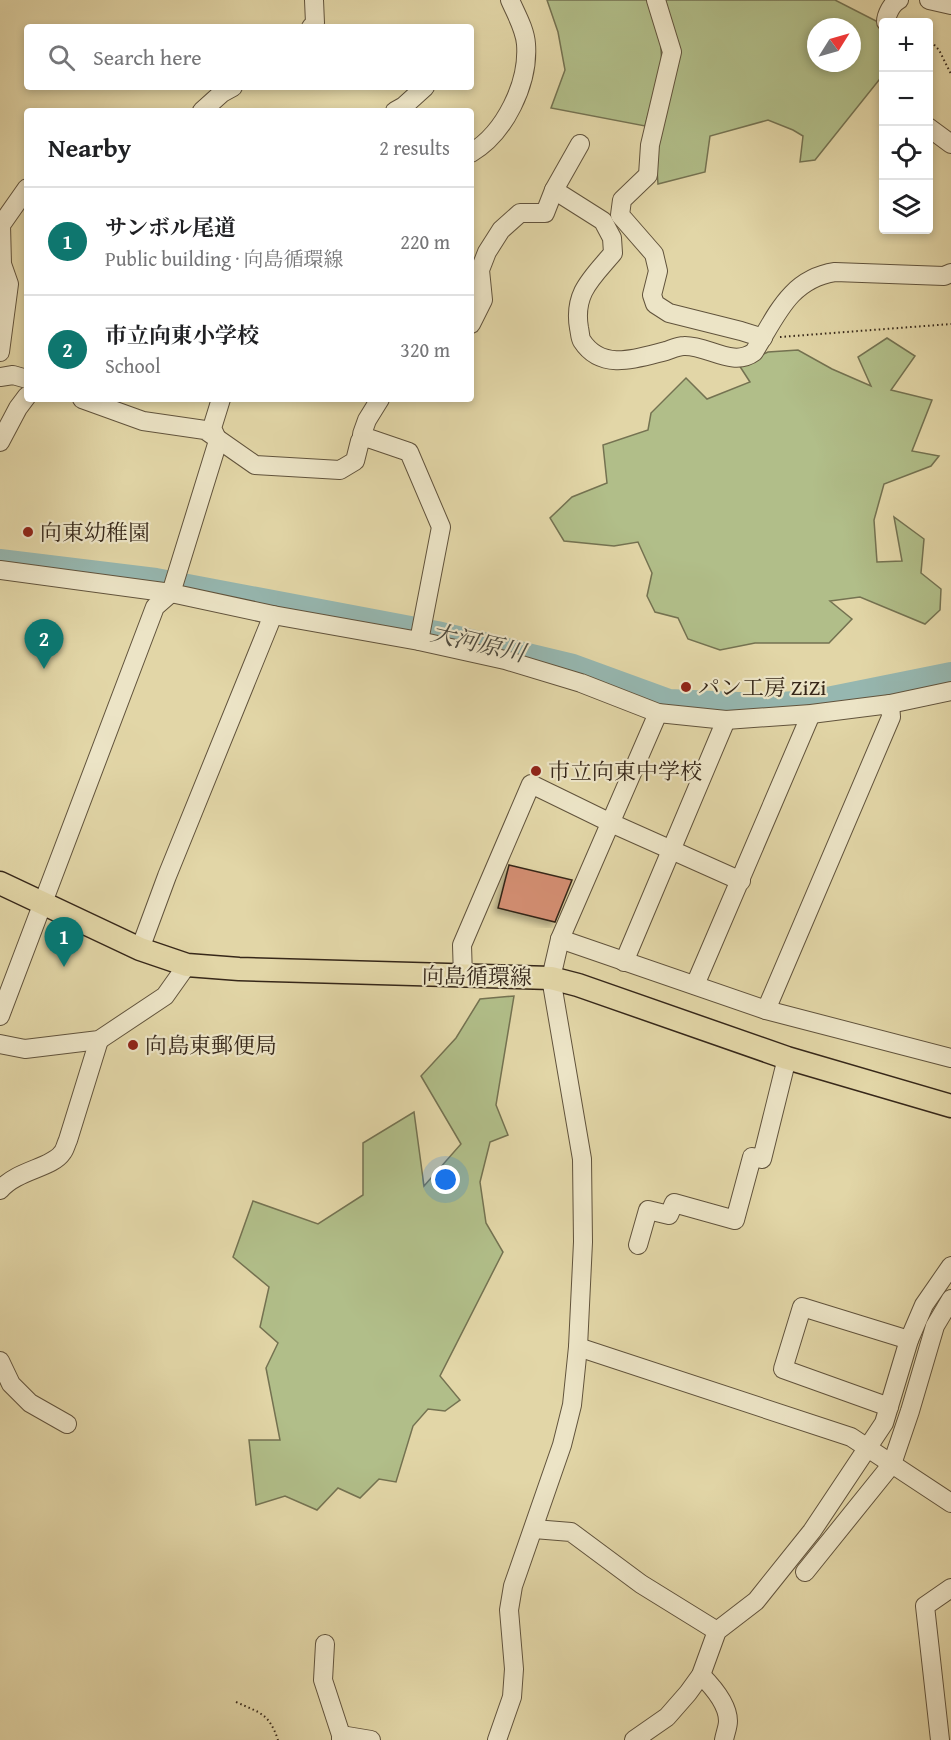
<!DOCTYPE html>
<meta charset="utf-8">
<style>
body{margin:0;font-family:"Gentium Book Plus","Noto Serif JP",serif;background:#f6f6f6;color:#202124}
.controls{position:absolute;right:18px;top:18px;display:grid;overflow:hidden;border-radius:6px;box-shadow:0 3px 9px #0003}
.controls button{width:54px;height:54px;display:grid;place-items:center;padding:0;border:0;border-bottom:2px solid #e0e0e0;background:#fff;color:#202124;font:30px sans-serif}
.compass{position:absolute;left:807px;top:18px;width:54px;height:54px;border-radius:50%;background:#fff;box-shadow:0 3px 9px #0003;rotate:53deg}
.you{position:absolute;left:446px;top:1180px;width:21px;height:21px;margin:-15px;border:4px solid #fff;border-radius:50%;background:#1a73e8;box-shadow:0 0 0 9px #1a73e833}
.badge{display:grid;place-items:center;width:39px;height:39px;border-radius:50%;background:#0f766e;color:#fff;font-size:20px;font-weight:700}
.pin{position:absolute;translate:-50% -50px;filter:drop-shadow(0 2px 3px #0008)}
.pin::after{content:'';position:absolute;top:32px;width:21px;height:18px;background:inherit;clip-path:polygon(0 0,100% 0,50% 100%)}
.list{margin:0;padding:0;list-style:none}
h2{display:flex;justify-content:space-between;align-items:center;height:78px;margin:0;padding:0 24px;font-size:26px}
h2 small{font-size:20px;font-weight:400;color:#757577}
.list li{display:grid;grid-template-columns:39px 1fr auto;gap:18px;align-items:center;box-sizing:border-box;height:108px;padding:0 24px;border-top:2px solid #e0e0e0}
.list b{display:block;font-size:22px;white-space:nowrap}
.list p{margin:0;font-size:20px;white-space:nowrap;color:#757577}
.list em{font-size:20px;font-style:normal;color:#757577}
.icon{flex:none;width:33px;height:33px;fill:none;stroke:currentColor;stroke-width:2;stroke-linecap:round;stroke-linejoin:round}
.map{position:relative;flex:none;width:951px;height:1740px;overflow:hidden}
.search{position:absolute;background:#fff;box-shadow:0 3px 9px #0003;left:24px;top:24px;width:450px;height:66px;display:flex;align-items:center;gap:15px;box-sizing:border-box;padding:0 21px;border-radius:6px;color:#757577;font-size:22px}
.panel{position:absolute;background:#fff;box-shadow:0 3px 9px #0003;left:24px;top:108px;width:450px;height:294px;border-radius:6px}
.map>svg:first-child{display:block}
</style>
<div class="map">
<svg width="951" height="1740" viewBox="0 0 951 1740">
<defs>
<filter id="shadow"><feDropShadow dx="-4" dy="4" stdDeviation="3" flood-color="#0004"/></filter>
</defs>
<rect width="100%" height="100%" fill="#e2d6a7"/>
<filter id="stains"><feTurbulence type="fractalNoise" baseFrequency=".00333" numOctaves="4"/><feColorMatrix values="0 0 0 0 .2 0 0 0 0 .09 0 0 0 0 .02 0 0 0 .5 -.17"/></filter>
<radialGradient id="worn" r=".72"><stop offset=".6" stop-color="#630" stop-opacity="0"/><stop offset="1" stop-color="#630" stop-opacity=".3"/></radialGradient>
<g fill="#b1be89" stroke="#747251" stroke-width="1.5" fill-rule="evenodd">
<path d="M547 0H650L660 34 662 64 645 126 551 108 565 70 558 32Z"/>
<path d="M662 0H835L880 23 883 75 815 160 800 162 803 136 793 130 768 120 710 136 705 172 658 184 656 156 667 105 678 65 679 46ZM816 27H852V63H816Z"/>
<path d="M887 338 915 356 891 390 932 400 912 451 939 456 931 466 884 484 874 520 877 562 902 561 894 517 924 539 921 573 941 589 940 610 925 624 860 597 830 601 852 619 829 643H755L720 650 688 639 678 618 655 612 647 596 652 573 638 542 614 546 564 541 550 518 572 497 607 483 603 445 648 430 651 413 686 378 707 399 750 382 739 365 768 352 798 350 832 369 871 386 858 357Z"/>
<path d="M514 996 496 1105 508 1135 490 1142 480 1182 486 1223 503 1252 440 1376 460 1400 445 1411 428 1409 413 1426 396 1482 379 1479 360 1498 338 1488 317 1510 285 1496 256 1505 249 1440H280L266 1368 278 1343 260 1327 269 1287 233 1257 253 1201 318 1224 363 1195V1143L414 1112 424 1186 461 1144 421 1076 456 1038 480 999Z"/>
</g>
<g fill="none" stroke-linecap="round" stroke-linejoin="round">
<path stroke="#96b7b0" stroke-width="24" d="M0 561 156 580 437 633 573 666 669 701 761 705 812 702 951 674"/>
</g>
<path fill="#d38e72" stroke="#362719" stroke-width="1.5" filter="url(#shadow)" d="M509 865 572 880 555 922 498 908Z"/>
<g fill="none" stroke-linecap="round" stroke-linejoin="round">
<defs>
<g id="minor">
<path d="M656 0 672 52 650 145 648 175 622 200 620 215 654 254 658 271 652 295 655 304 669 313 741 331 763 338"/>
<path d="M929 0 951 5"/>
<path d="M886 22C886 15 892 3 899 0"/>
<path d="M311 27 315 23 314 0"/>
<path d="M202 111 222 93 233 87"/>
<path d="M395 111 404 106 425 87"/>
<path d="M928 127 951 144"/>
<path d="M471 153C505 133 529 83 526 44 525 29 516 14 510 0"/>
<path d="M554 190 603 221 612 238 613 253C592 278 573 293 579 328 580 332 580 338 582 341 602 372 638 358 666 351 672 349 678 346 684 346 707 345 733 368 754 352 776 317 789 279 835 272L944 276 951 273"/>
<path d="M471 324 483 300 480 270 487 252 501 230 520 213H545L554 190 580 144"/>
<path d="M0 352 9 284 2 264 1 225 27 188"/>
<path d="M0 377 13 375 27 379"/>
<path d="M82 399 143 421 205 430 255 465 340 470 355 461 360 441 368 438 409 452 441 527 419 641"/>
<path d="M364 438 362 434 367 420 380 399"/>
<path d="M0 442 18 408 27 396"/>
<path d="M0 570 171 593 273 615 419 641 505 660 581 683 658 713 726 720 811 714 890 704 951 691"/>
<path d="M560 939 766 1010 951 1058"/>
<path d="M140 949 167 876 273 615"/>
<path d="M624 962 726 720"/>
<path d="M463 977 462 945 531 784 611 823 741 881"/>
<path d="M695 985 811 714"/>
<path d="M766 1010 891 717 890 704"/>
<path d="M0 1016 155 607 171 593 218 441 212 428 221 399"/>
<path d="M0 1044 25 1049 99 1040 165 996 187 965"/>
<path d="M0 1190C17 1170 52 1168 62 1153 65 1150 66 1144 68 1140L99 1040"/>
<path d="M638 1245 648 1210 669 1215 674 1203 735 1220 752 1157 762 1159 787 1058"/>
<path d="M578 1347 851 1437 951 1503"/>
<path d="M0 1361 11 1384 30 1403 67 1424"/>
<path d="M889 1407 783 1369 802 1307 909 1340"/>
<path d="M534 1529 571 1532 641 1584 717 1631"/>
<path d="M805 1572 892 1464 910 1411 935 1326 951 1299"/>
<path d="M325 1644 323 1680 341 1735"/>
<path d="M701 1675C712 1686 728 1704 728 1721 728 1727 725 1734 724 1740"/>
<path d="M341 1740V1735L371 1740"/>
<path d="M497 1740 512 1697 514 1669 509 1610 513 1586 562 1445 572 1405 578 1347 583 1242 582 1159 551 978 560 939 658 713"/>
<path d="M634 1740 667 1717 688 1693 701 1675 717 1631 756 1601 812 1531 884 1423 909 1340 924 1305 951 1266"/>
<path d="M940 1740 925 1606 951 1588"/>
</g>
<path id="major" d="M0 883 140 949 187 965 239 969 551 978 578 985 787 1058 951 1106"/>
</defs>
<use href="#minor" stroke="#61533c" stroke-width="20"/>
<use href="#major" stroke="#362719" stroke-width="25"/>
<g stroke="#362719" stroke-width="2" stroke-dasharray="1.5 3" stroke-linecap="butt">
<path d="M928 38 939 50 951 74"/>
<path d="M780 337 951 324"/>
<path d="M236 1702C260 1713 269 1713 278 1740"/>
</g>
<use href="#minor" stroke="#ece4c6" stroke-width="18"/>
<use href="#major" stroke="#e2d6a7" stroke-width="22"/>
</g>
<g fill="#8f2418" stroke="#ece4c6" stroke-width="2">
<circle cx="28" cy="532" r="6"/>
<circle cx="686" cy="687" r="6"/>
<circle cx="536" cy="771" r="6"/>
<circle cx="133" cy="1045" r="6"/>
</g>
<g text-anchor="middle" stroke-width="4.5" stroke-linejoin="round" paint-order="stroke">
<g font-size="22" fill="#362719" stroke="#ece4c6" text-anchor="start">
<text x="40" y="540">向東幼稚園</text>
<text x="698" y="695">パン工房 ZiZi</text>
<text x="548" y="779">市立向東中学校</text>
<text x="145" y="1053">向島東郵便局</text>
</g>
<g font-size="22" fill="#362719" stroke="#ece4c6">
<text transform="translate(477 976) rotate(1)" y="8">向島循環線</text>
</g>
<g font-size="24" font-style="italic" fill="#4e4b3f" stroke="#ece4c6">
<text transform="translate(478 643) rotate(13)" y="8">大河原川</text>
</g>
</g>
<rect width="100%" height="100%" filter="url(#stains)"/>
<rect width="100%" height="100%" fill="url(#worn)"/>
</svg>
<div class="controls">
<button>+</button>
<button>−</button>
<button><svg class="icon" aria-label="locate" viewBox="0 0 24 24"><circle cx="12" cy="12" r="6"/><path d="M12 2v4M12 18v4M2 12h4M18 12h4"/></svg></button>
<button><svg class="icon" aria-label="layers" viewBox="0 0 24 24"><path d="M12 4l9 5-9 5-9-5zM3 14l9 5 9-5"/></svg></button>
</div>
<svg class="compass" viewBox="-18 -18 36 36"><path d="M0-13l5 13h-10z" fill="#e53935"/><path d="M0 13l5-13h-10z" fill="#757577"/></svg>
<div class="you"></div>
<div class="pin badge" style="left:64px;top:967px">1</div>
<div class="pin badge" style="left:44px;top:669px">2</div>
<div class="search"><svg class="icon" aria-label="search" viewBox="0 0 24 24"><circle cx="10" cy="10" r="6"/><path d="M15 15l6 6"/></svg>Search here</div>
<section class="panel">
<h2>Nearby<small>2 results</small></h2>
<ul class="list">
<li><span class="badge">1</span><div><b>サンボル尾道</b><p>Public building · 向島循環線</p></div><em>220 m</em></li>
<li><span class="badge">2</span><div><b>市立向東小学校</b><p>School</p></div><em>320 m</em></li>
</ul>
</section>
</div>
